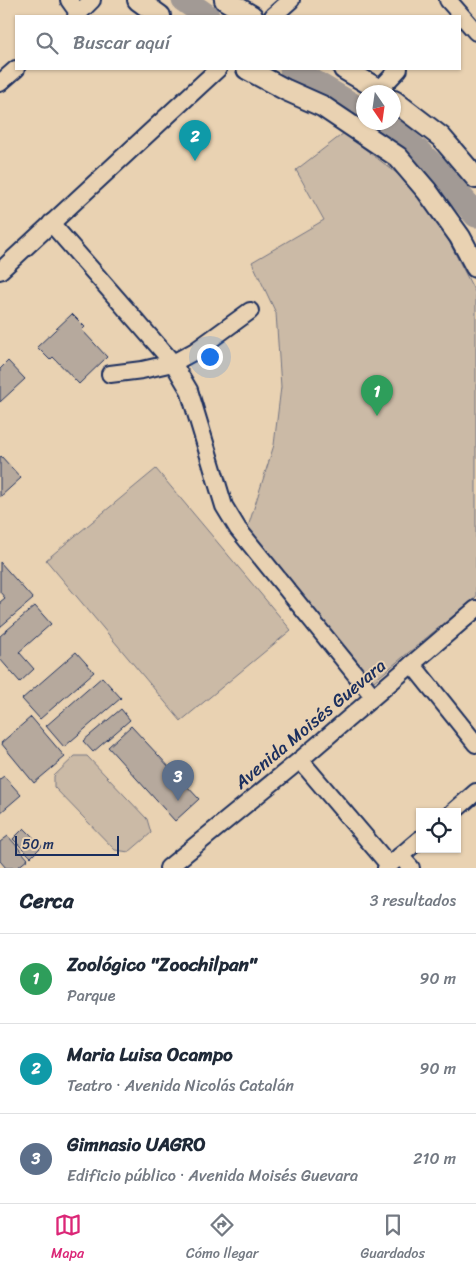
<!DOCTYPE html>
<html lang="es">
<meta charset="utf-8">
<style>
body{margin:0;font-family:Sriracha,sans-serif;background:#f2f2f3;color:#1f2937}
.controls{position:absolute;right:15px;bottom:15px;display:grid;overflow:hidden;border-radius:0px;box-shadow:0 1px 4px #0004}
.controls button{width:45px;height:45px;display:grid;place-items:center;padding:0;border:0;border-bottom:1px solid #e0e1e3;background:#fff;color:#1f2937;font:25px sans-serif}
.compass{position:absolute;left:356px;top:85px;width:45px;height:45px;border-radius:50%;background:#fff;box-shadow:0 1px 4px #0004;rotate:167deg}
.scale{position:absolute;left:15px;bottom:12px;width:104px;box-sizing:border-box;padding-left:5px;border:2px solid #1b2f5e;border-top:0;font-size:14px;line-height:18px;white-space:nowrap;color:#1b2f5e;-webkit-text-stroke:4px #e9d2b2;paint-order:stroke}
.you{position:absolute;left:209px;top:356px;width:18px;height:18px;margin:-12px;border:4px solid #fff;border-radius:50%;background:#1a73e8;box-shadow:0 0 0 8px #1a73e833}
.badge{display:grid;place-items:center;width:32px;height:32px;border-radius:50%;background:#db2777;color:#fff;font-size:16px;font-weight:700}
.pin{position:absolute;translate:-50% -41px;filter:drop-shadow(0 1px 2px #0008)}
.pin::after{content:'';position:absolute;top:26px;width:18px;height:15px;background:inherit;clip-path:polygon(0 0,100% 0,50% 100%)}
.list{margin:0;padding:0;list-style:none}
h2{display:flex;justify-content:space-between;align-items:center;height:65px;margin:0;padding:0 20px;font-size:21px}
h2 small{font-size:16px;font-weight:400;color:#747a83}
.list li{display:grid;grid-template-columns:32px 1fr auto;gap:15px;align-items:center;box-sizing:border-box;height:90px;padding:0 20px;border-top:1px solid #e0e1e3}
.list b{display:block;font-size:19px;white-space:nowrap}
.list p{margin:0;font-size:16px;white-space:nowrap;color:#747a83}
.list em{font-size:16px;font-style:normal;color:#747a83}
.icon{flex:none;width:28px;height:28px;fill:none;stroke:currentColor;stroke-width:2;stroke-linecap:round;stroke-linejoin:round}
.map{position:relative;flex:none;width:476px;height:868px;overflow:hidden}
.search{position:absolute;background:#fff;box-shadow:0 1px 4px #0004;left:15px;right:15px;top:15px;height:55px;display:flex;align-items:center;gap:12px;box-sizing:border-box;padding:0 18px;border-radius:0px;color:#747a83;font-size:19px}
.sheet{height:335px;background:#fff}
nav{display:flex;justify-content:space-around;align-items:center;box-sizing:border-box;height:70px;border-top:1px solid #e0e1e3;background:#fff;font-size:14px;color:#747a83}
nav a{display:grid;justify-items:center;gap:2px}
nav .on{color:#db2777}
.map>svg:first-child{display:block}
</style>
<div class="map">
<svg width="476" height="868" viewBox="0 0 476 868">
<rect width="100%" height="100%" fill="#e9d2b2"/>
<filter id="ink" filterUnits="userSpaceOnUse"><feTurbulence type="fractalNoise" baseFrequency=".02" numOctaves="2"/><feDisplacementMap in="SourceGraphic" scale="10" xChannelSelector="R" yChannelSelector="G"/><feConvolveMatrix kernelMatrix="1 2 1 2 8 2 1 2 1" color-interpolation-filters="sRGB"/></filter>
<g filter="url(#ink)">
<g fill="#cbbaa6" stroke="#737482">
<path d="M344 133 399 175 440 224 476 294V597L374 681 292 584 248 527 274 445 281 387 276 313 252 262 324 220 296 170Z"/>
<path d="M156 469 291 630 181 721 46 560Z"/>
<path d="M75 756H87L147 819 151 833 129 852 115 850 54 787V776Z"/>
</g>
<g fill="none" stroke-linecap="round" stroke-linejoin="round">
<g stroke="#a29a95" stroke-width="25">
<path d="M184 0 207 16"/>
<path d="M292 69 364 112"/>
<path d="M380 122C420 147 446 179 476 215"/>
</g>
</g>
<g fill="#b6a99d" stroke="#1b2f5e">
<path d="M72 314 85 327 82 330 107 357 79 384 53 357 50 360 37 347Z"/>
<path d="M8 361 25 379 0 402V369Z"/>
<path d="M1 456 21 478 0 497V457Z"/>
<path d="M0 562 33 599 0 627V602L5 598 0 592Z"/>
<path d="M35 606 51 624 19 652 34 669 20 682 0 659V636Z"/>
<path d="M76 652 94 672 40 719 22 699Z"/>
<path d="M102 677 121 698 64 747 46 726Z"/>
<path d="M121 709 130 720 93 752 83 741Z"/>
<path d="M31 717 65 757 34 783 1 743Z"/>
<path d="M131 726 199 799 175 821 108 747Z"/>
<path d="M4 776 21 795 0 813V779Z"/>
<path d="M24 828 42 846 31 857 13 839Z"/>
<path d="M8 836 28 859 17 868H6L0 861V842Z"/>
</g>
<g fill="none" stroke-linecap="round" stroke-linejoin="round">
<defs>
<g id="minor">
<path d="M69 0 79 14"/>
<path d="M448 0 476 32"/>
<path d="M76 16 92 0"/>
<path d="M273 16 291 0"/>
<path d="M0 83 16 69"/>
<path d="M379 90 399 69"/>
<path d="M51 223 173 363 189 390 224 506 238 529 373 696"/>
<path d="M0 271 218 69"/>
<path d="M110 374 142 370 173 363 195 351 250 311"/>
<path d="M412 664 476 744"/>
<path d="M300 760 389 865"/>
<path d="M453 812 476 792"/>
<path d="M400 856 411 868"/>
<path d="M168 868 300 760 476 609"/>
<path d="M386 868 420 839"/>
</g>
<g id="major">
<path d="M138 0 160 16"/>
<path d="M225 0 252 16"/>
<path d="M247 69 286 90 322 106 398 157 427 191 460 237 476 267"/>
<path d="M344 69 383 92"/>
<path d="M394 101 441 137 476 178"/>
</g>
</defs>
<use href="#minor" stroke="#1b2f5e" stroke-width="20"/>
<use href="#major" stroke="#1b2f5e" stroke-width="24"/>
<use href="#minor" stroke="#e9d2b2" stroke-width="16"/>
<use href="#major" stroke="#e9d2b2" stroke-width="20"/>
</g>
</g>
<g text-anchor="middle" stroke-width="4" stroke-linejoin="round" paint-order="stroke">
<g font-size="18" fill="#1b2f5e" stroke="#e9d2b2">
<text transform="translate(310 724) rotate(-40)" y="6">Avenida Moisés Guevara</text>
</g>
</g>
</svg>
<div class="controls">
<button><svg class="icon" aria-label="locate" viewBox="0 0 24 24"><circle cx="12" cy="12" r="6"/><path d="M12 2v4M12 18v4M2 12h4M18 12h4"/></svg></button>
</div>
<svg class="compass" viewBox="-18 -18 36 36"><path d="M0-13l5 13h-10z" fill="#e53935"/><path d="M0 13l5-13h-10z" fill="#747a83"/></svg>
<div class="scale">50 m</div>
<div class="you"></div>
<div class="pin badge" style="left:377px;top:416px;background:#2e9e5b">1</div>
<div class="pin badge" style="left:195px;top:161px;background:#0f9aa8">2</div>
<div class="pin badge" style="left:178px;top:801px;background:#5c6f8a">3</div>
<div class="search"><svg class="icon" aria-label="search" viewBox="0 0 24 24"><circle cx="10" cy="10" r="6"/><path d="M15 15l6 6"/></svg>Buscar aquí</div>
</div>
<section class="sheet">
<h2>Cerca<small>3 resultados</small></h2>
<ul class="list">
<li><span class="badge" style="background:#2e9e5b">1</span><div><b>Zoológico &quot;Zoochilpan&quot;</b><p>Parque</p></div><em>90 m</em></li>
<li><span class="badge" style="background:#0f9aa8">2</span><div><b>Maria Luisa Ocampo</b><p>Teatro · Avenida Nicolás Catalán</p></div><em>90 m</em></li>
<li><span class="badge" style="background:#5c6f8a">3</span><div><b>Gimnasio UAGRO</b><p>Edificio público · Avenida Moisés Guevara</p></div><em>210 m</em></li>
</ul>
</section>
<nav>
<a class="on"><svg class="icon" aria-label="map" viewBox="0 0 24 24"><path d="M3 6l6-2 6 2 6-2v14l-6 2-6-2-6 2zM9 4v14M15 6v14"/></svg>Mapa</a>
<a><svg class="icon" aria-label="directions" viewBox="0 0 24 24"><path d="M12 3l9 9-9 9-9-9zM9 14v-3h6M13 9l2 2-2 2"/></svg>Cómo llegar</a>
<a><svg class="icon" aria-label="saved" viewBox="0 0 24 24"><path d="M7 4h10v16l-5-4-5 4z"/></svg>Guardados</a>
</nav>
